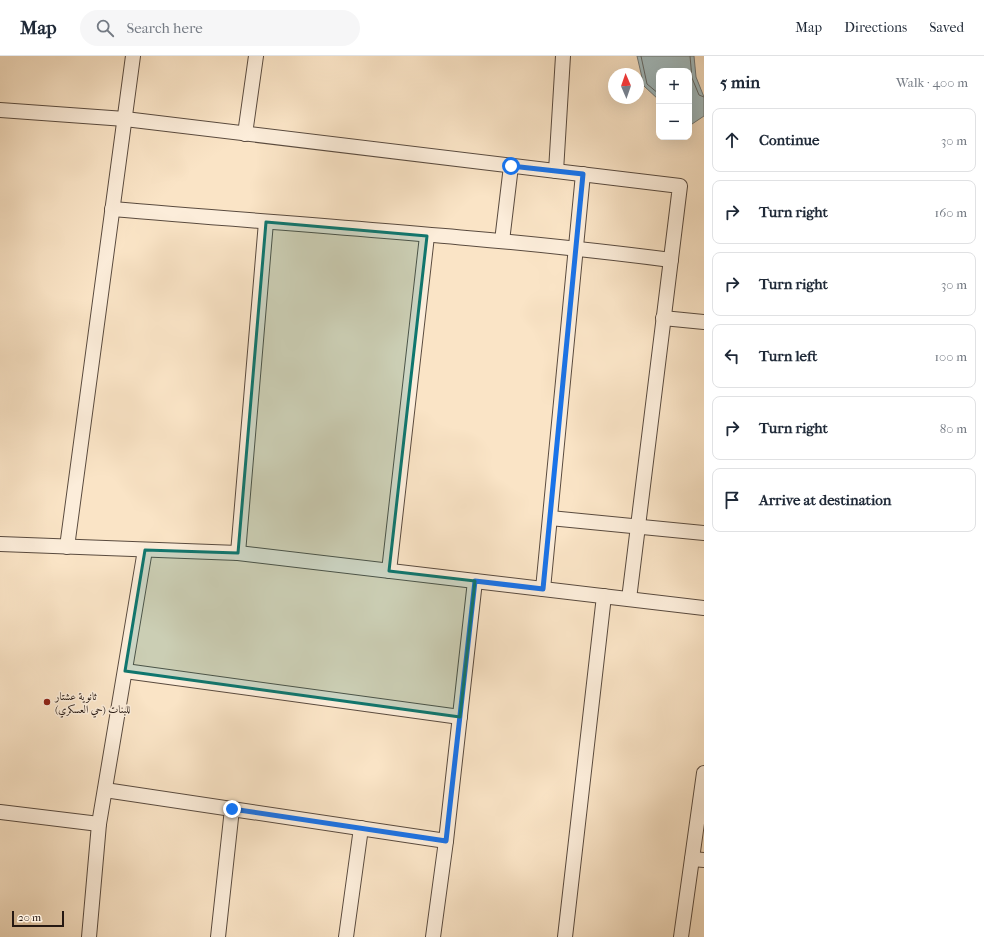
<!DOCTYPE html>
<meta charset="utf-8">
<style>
body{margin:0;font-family:"IM FELL French Canon",Amiri,serif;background:#f6f6f7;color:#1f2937}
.controls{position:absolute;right:12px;top:12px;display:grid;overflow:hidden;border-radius:8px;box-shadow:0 4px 16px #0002}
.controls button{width:36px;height:36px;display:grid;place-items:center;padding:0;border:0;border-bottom:1px solid #e0e1e3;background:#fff;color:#1f2937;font:20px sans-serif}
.compass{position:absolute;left:608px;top:12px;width:36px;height:36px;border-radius:50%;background:#fff;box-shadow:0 4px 16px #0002;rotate:358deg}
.scale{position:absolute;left:12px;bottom:10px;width:52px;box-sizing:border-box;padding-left:4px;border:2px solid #251812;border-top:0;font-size:11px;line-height:14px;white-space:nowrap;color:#251812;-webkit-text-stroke:3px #fcedda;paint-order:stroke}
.stop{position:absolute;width:12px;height:12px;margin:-9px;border:3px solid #1a73e8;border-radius:50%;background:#fff}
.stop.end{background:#1a73e8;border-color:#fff;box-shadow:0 1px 4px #0008}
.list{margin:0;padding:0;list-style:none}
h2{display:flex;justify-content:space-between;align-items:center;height:52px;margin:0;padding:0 16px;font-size:17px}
h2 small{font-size:13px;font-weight:400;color:#747a83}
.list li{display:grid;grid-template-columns:26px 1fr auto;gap:12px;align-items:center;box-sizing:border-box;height:64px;margin:0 8px 8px;padding:0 8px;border:1px solid #e0e1e3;border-radius:8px}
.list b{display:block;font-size:15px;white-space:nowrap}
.list em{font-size:13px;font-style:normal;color:#747a83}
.icon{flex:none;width:22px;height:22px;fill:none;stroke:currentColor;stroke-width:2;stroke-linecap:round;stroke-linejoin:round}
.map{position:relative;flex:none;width:704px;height:881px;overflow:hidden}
header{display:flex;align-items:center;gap:24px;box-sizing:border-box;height:56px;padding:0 20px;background:#fff;border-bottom:1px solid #e0e1e3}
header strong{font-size:19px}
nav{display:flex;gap:22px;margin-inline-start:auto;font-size:14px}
.search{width:280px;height:36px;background:#f6f6f7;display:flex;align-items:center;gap:10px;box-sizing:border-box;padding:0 14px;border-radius:22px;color:#747a83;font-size:15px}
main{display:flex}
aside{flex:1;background:#fff}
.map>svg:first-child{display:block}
</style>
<header>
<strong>Map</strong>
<div class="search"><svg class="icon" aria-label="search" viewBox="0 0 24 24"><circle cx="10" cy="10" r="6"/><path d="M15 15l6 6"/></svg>Search here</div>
<nav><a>Map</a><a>Directions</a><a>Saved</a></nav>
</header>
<main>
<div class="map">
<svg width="704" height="881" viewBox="0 0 704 881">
<rect width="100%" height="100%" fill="#fae4c6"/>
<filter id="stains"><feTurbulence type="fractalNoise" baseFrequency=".005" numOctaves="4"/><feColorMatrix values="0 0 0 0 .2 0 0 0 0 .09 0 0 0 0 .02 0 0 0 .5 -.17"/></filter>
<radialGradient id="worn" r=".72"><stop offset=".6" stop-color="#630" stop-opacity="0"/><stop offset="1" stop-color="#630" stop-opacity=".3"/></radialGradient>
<path fill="#a3bcbf" stroke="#717a7a" d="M637 0H694L696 21 704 41V60L689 70V15H659V44L644 30Z"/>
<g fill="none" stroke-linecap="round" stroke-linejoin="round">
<g stroke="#646a68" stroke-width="1">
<path d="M641 0 647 28 659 38"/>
<path d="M690 0 692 22 699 39 704 41"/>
</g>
<defs>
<g id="street">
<path d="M0 54 125 63 680 130 629 543"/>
<path d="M245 78 256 0"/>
<path d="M556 115 563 0"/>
<path d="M112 153C299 169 486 180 671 204"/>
<path d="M502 185 511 110"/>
<path d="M663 262 704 266"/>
<path d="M550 462 704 477"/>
<path d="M0 488 238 497 704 552"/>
<path d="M67 491 133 0"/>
<path d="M238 497 266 166"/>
<path d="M389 515 427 180"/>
<path d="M543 533 583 118"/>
<path d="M125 615 460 661"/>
<path d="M105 734 446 785"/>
<path d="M0 756 99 768"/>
<path d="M692 803 704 804"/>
<path d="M89 881 99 768 145 494"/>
<path d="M218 881 232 753"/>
<path d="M346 881 361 772"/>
<path d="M433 881 446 785 475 525"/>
<path d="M565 881 604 540"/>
<path d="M681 881 704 717"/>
</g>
</defs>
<use href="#street" stroke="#5a4b3f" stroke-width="16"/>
<use href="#street" stroke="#fcedda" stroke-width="14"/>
</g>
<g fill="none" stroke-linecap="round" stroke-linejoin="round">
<path stroke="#1a73e8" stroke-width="5" d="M232 753 446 785 475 525 543 533 583 118 511 110"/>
</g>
<path fill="#0f766e" fill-opacity="0.2" stroke="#0f766e" stroke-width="3" stroke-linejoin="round" d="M266 166 427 180 389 515 475 525 460 661 125 615 145 494 238 497Z"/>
<circle fill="#8f2418" stroke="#fcedda" stroke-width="1.5" cx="47" cy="646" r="4"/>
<g text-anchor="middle" stroke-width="3" stroke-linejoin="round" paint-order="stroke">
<g font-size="11" fill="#251812" stroke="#fcedda" text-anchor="start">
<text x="55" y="644">ثانوية عشتار<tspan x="55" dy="13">للبنات (حي العسكري)</tspan></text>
</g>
</g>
<rect width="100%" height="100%" filter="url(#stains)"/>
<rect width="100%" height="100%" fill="url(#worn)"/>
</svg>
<div class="controls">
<button>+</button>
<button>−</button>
</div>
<svg class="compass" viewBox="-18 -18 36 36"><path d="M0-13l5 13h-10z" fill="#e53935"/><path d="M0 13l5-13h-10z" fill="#747a83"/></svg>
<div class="scale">20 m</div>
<div class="stop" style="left:511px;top:110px"></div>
<div class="stop end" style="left:232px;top:753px"></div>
</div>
<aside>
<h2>5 min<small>Walk · 400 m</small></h2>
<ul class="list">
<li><svg class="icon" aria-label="ahead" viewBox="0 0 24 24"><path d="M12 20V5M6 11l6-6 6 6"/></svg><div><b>Continue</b></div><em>30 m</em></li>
<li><svg class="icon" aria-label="right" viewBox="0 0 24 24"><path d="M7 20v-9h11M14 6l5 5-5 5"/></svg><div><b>Turn right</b></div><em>160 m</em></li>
<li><svg class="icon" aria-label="right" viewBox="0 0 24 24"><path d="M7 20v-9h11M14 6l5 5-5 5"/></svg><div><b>Turn right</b></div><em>30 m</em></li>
<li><svg class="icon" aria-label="left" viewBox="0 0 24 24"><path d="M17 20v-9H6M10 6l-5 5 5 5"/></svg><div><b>Turn left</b></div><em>100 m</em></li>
<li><svg class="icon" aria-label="right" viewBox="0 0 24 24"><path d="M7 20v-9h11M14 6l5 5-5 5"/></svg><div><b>Turn right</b></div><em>80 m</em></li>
<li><svg class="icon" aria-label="arrive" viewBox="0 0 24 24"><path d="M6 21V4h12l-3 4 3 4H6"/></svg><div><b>Arrive at destination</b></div></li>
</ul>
</aside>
</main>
